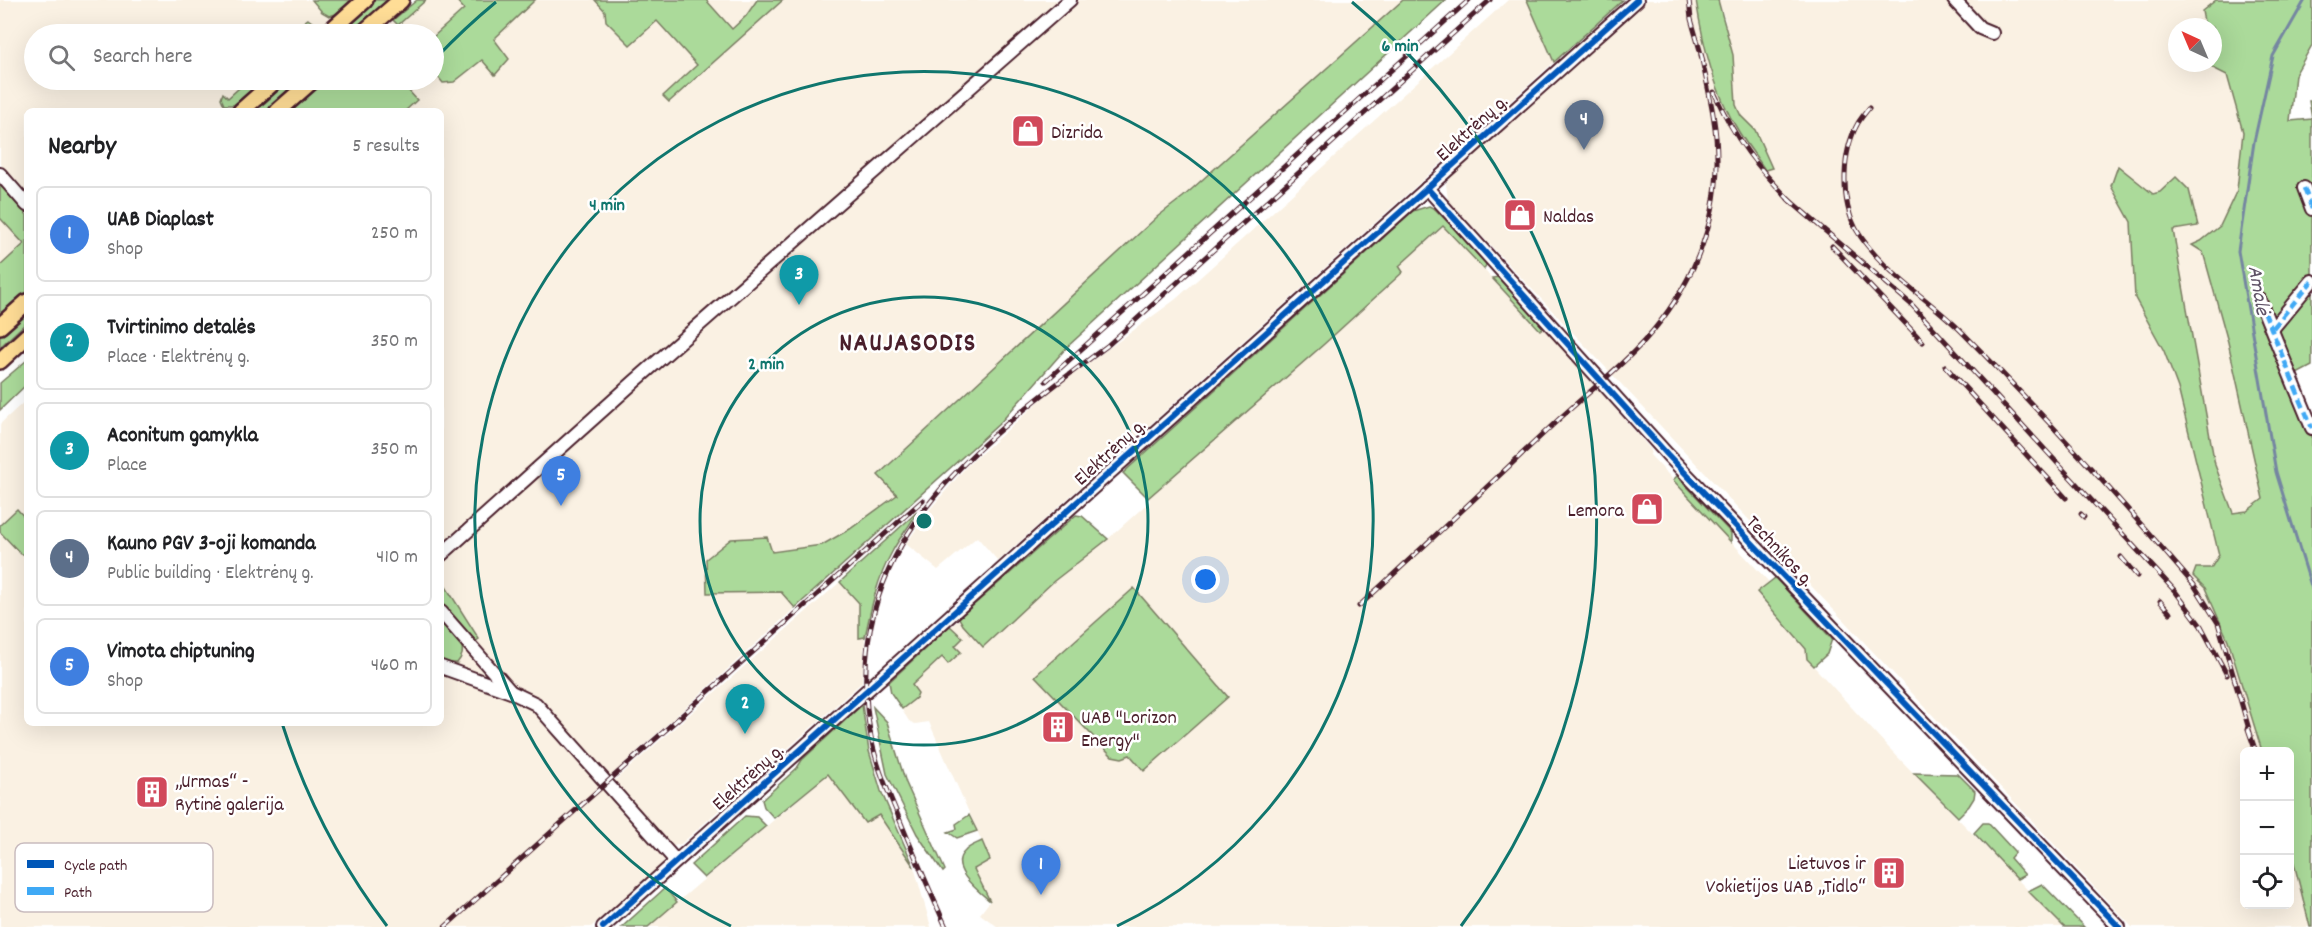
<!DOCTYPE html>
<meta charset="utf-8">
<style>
body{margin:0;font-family:Dekko,sans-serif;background:#f6f6f6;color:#202124}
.controls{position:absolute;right:18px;bottom:18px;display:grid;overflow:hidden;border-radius:9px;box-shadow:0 6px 24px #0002}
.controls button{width:54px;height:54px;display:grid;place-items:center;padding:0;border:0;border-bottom:2px solid #e0e0e0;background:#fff;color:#202124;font:30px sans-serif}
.compass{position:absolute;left:2168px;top:18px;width:54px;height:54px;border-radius:50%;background:#fff;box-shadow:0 6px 24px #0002;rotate:316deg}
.you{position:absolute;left:1206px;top:580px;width:21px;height:21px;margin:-15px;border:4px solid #fff;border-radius:50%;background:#1a73e8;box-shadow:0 0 0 9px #1a73e833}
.badge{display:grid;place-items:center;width:39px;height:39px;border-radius:50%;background:#d1495b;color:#fff;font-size:20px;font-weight:700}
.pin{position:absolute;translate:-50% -50px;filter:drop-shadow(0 2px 3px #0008)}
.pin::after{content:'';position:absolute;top:32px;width:21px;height:18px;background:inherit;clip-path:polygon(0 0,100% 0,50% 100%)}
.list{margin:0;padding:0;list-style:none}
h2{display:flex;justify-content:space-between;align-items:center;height:78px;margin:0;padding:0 24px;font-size:26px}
h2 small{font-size:20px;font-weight:400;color:#757577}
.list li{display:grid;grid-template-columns:39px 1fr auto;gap:18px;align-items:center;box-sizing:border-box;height:96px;margin:0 12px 12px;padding:0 12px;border:2px solid #e0e0e0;border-radius:9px}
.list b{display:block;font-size:22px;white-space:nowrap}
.list p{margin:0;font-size:20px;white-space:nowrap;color:#757577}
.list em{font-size:20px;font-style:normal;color:#757577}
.icon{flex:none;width:33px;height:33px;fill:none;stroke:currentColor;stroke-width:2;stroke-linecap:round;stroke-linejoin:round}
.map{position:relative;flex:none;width:2312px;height:927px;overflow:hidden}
.search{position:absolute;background:#fff;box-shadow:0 6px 24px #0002;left:24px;top:24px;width:420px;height:66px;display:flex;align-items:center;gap:15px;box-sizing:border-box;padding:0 21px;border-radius:33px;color:#757577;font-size:22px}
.panel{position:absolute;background:#fff;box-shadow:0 6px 24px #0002;left:24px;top:108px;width:420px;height:618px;border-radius:9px}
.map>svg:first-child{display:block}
</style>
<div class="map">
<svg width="2312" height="927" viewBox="0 0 2312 927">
<rect width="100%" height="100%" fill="#fff"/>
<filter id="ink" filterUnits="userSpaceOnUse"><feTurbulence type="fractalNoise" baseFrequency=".0167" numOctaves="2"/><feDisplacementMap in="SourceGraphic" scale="12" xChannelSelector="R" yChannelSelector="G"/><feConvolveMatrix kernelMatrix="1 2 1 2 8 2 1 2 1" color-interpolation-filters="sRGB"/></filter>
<g filter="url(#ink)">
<g fill="#faf1e3">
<path d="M0 0H355L318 34H34V80H268L233 111H27V194L0 164Z"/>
<path d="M417 0H1403L1183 197 1157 217 878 474 898 495 850 529 822 545 772 552 707 593 781 592 795 608 609 777 540 700 441 663V111H405L417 100 399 80H434V34H380V32Z"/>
<path d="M1508 0H1527L1554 62 998 561 977 537 938 570 906 544 931 508 967 466 1051 391 1176 299Z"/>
<path d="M1647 0H1696L1700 27 1718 90 1738 131 1755 130 1741 116 1736 105 1725 19 1718 0H2216L2202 11 2205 27H2177V63H2210L2211 67 2227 75 2243 132 2237 190 2220 226 2201 241 2193 245 2203 252 2228 342 2263 499 2247 511 2233 514 2215 465 2173 229 2160 192 2153 194 2119 167 2111 186 2131 222 2135 298 2164 351 2178 388 2219 555 2211 569 2193 576 2205 588 2228 640 2262 751 2244 752V904H2290V847L2310 927H2132L1448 200 1446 184 1450 178Z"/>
<path d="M0 185 27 215V292L0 318Z"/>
<path d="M1444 226 1539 330 1544 327 1639 436 1651 450 1650 455 1769 582 1757 593 1806 649 1807 659 1888 747 2064 927H998L980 914 990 901 974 869 990 860 929 722 915 724 909 721 891 693 889 682 1076 515 1082 516 1108 539 1150 501 1148 498 1323 345 1403 271 1399 266Z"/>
<path d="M27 399V723H441V670L534 707 665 856 663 863 591 927H0V424Z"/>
<path d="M840 582 859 603V637H865L862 682 681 844 674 846 668 844 613 782Z"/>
<path d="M828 774 865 823 879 815 914 867 931 927H648Z"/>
</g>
<g fill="#abda9a" stroke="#7a7c62" stroke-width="1.5">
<path d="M312 0H355L340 13 329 16 322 12Z"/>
<path d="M373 0H393L355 34C348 34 345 35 340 30Z"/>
<path d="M417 0H426L398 25 393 20Z"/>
<path d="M456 0H535L494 39 509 59 495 75 482 60 454 82 443 83 434 72V36L464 9Z"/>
<path d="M595 0H706L732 29 746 16 757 0H783L669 102 663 96 697 65 657 21 630 45 606 21 605 11Z"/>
<path d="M1403 0H1446L1067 347 1000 423 795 608 781 592 707 593 706 559 731 539 767 537 772 552 822 545 850 529 897 495 878 475 1157 217 1183 197Z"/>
<path d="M1527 0H1623L1554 62Z"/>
<path d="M1696 0H1718L1733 55 1736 105 1741 116 1755 130 1772 168 1765 170C1757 157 1747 145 1739 132 1714 92 1703 45 1696 0Z"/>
<path d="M2216 0H2312V45L2295 75 2290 121 2312 119 2309 101H2312V188L2306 193 2312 209V366L2291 377 2312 428V927H2310L2290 847V752L2262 751 2228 640 2205 588 2193 576 2196 568H2211L2219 555 2178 388 2164 351 2135 298 2131 222 2111 186 2118 166 2153 194 2160 192 2176 177 2189 190 2198 226 2173 230 2215 465 2233 513 2247 511 2263 499 2228 342 2203 252 2192 245 2201 241 2220 226 2237 190 2243 132 2227 75 2211 67 2210 63H2213V27H2205L2202 11Z"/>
<path d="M308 19 316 25 315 34H299L308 27 304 22Z"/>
<path d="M248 80H268L237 105H224L221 98 223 93 228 98Z"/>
<path d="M290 80H298L267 111H256Z"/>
<path d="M325 80H399L417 100 405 111H290Z"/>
<path d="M0 185 27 215V292L0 318V266L24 244 0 218Z"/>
<path d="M1429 206 1435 209 1485 260 1486 265 1484 269 1443 226 1399 266 1403 272 1323 345 1148 498 1123 473 1413 211Z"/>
<path d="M1499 277 1544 327 1540 330 1492 278Z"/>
<path d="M27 310V322L0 347V334Z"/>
<path d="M27 360V384L0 410V383Z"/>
<path d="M1677 476 1731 533V542L1673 480Z"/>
<path d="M17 509 27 520V552L25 554H21L0 532V525Z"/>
<path d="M917 512C910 526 899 538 892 552 877 579 871 608 865 637L859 638V603L840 582Z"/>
<path d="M1076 515 1082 516 1108 539 1054 581 983 647 963 625 959 618Z"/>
<path d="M1775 578 1832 639 1827 654 1814 666 1807 659 1806 649 1757 592Z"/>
<path d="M441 581 443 582 479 639 476 641 441 604Z"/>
<path d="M1134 588 1228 697 1144 771 1130 755 1122 758 1112 756 1035 676Z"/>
<path d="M441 623C453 635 472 646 457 663H449L441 660Z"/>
<path d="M950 626 963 638 955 646 961 652 948 664 942 657 912 685 918 693 916 698 902 709 891 693 889 682Z"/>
<path d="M862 705 869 751 881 791 914 867 879 815 865 823 828 774 774 818 764 807 762 800 797 768 802 760Z"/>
<path d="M873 707 887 722 906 783 945 870 943 872 917 834 887 774Z"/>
<path d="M1914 773 1958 774 1975 791 1974 798 1969 806 1958 817Z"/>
<path d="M969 815 977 831 957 838 948 832 957 829 956 824Z"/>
<path d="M745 816 757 817 766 826 704 878 691 865Z"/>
<path d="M1983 823H1988L2015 852 2010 858 2025 875 2017 879 1974 833Z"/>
<path d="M982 841 990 860 974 869 990 901C978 891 947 867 965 851 969 846 976 844 982 841Z"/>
<path d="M2042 884 2084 927H2064L2028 891Z"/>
<path d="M665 888 677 902 648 927H622Z"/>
</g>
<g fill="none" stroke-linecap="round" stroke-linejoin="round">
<path stroke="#7486a1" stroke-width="3" d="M2305 0 2273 56 2254 142 2238 251 2276 472 2312 589"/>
<defs>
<g id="minor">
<path d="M1954 0 1980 28 1992 33"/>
<path d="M0 174 27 205"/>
<path d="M1427 188 1667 454 2119 927"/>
<path d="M2304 188 2312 209"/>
<path d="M2259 299 2312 428"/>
<path d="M2273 328 2312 281"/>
<path d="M441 555 634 382 1070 0"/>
<path d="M441 612 510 691"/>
<path d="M441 667 511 692 536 704 676 861"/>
<path d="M603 927 1637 0"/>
</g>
<g id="major">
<path d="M327 34 365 0"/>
<path d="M362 34 401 0"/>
<path d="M241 111 276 80"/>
<path d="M278 111 313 80"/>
<path d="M0 326 27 302"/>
<path d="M0 361 27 336"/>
</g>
</defs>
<use href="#minor" stroke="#4a1f2b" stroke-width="16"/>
<use href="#major" stroke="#4a1f2b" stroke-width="20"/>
<use href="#minor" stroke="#fff" stroke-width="12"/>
<use href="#major" stroke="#ffdd96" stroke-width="15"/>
<defs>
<g id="rail">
<path d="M1689 0 1691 19 1703 61"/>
<path d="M1714 92C1736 142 1756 165 1793 204"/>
<path d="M1869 108C1865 113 1861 118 1858 123 1842 151 1840 200 1856 229 1879 270 1930 299 1963 333 2043 414 2120 499 2194 585L2218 623 2251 736"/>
<path d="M1788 199 1912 305 2175 591 2201 626 2227 675"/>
<path d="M1832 246 1923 342"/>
<path d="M1945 366 2066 498"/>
<path d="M1046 381 1469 0"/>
<path d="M2081 514 2084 517"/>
<path d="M2121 557 2137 576"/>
<path d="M2160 601 2170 613"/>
<path d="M1359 606C1426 545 1492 482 1558 420 1587 393 1619 369 1645 340 1690 290 1718 226 1717 158 1717 123 1708 89 1701 55"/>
<path d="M2248 729 2256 752"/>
<path d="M445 927 923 500"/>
<path d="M946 927C930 891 914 855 899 818 888 791 876 765 871 737 837 548 972 446 1107 346L1490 0"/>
</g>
</defs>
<use href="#rail" stroke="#4a1f2b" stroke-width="5"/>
<use href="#rail" stroke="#fff" stroke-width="3" stroke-dasharray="9" stroke-linecap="butt"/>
<g stroke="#3fa9f5" stroke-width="4.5" stroke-dasharray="9 4.5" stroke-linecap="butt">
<path d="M2304 188 2312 209"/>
<path d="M2259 299 2312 428"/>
<path d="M2273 328 2312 281"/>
</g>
<defs>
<g id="cycleway">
<path d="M1427 188 1667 454 2119 927"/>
<path d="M603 927 1637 0"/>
</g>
</defs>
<use href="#cycleway" stroke="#fff" stroke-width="10"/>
<use href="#cycleway" stroke="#0057b8" stroke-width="6"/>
</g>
</g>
<g fill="none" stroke="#0f766e" stroke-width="3">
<circle cx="924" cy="521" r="224"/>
<path d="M731 926A449 449 0 1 1 1117 926"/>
<path d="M387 926A673 673 0 0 1 282 723M436 58A673 673 0 0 1 496 2M1352 2A673 673 0 0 1 1461 926"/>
</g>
<defs>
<symbol id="shop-square" viewBox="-11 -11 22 22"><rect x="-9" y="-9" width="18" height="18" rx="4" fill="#d1495b" stroke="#fff"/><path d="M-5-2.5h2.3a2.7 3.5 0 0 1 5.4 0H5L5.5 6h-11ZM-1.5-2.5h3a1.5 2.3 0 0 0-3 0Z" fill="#fff"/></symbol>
<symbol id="building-square" viewBox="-11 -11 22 22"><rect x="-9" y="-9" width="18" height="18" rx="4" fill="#d1495b" stroke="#fff"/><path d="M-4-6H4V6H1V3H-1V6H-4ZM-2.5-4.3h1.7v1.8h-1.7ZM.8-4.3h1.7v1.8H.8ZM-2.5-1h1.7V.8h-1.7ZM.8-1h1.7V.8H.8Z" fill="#fff"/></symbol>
</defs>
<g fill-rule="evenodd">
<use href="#shop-square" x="1009" y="112" width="38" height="38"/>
<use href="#shop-square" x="1501" y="196" width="38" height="38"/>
<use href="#shop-square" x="1628" y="490" width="38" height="38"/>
<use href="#building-square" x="1039" y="708" width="38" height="38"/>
<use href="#building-square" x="133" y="773" width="38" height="38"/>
<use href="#building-square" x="1870" y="854" width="38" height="38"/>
</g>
<g text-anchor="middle" stroke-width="5" stroke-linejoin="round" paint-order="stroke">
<g font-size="20" fill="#4a1f2b" stroke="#fff">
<text transform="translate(1471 127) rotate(-42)" y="7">Elektrėnų g.</text>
<text transform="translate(1109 451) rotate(-42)" y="7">Elektrėnų g.</text>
<text transform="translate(1781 550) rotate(47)" y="7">Technikos g.</text>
<text transform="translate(747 776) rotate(-42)" y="7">Elektrėnų g.</text>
</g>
<g font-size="20" fill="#4a1f2b" stroke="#fff" text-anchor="start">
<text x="1051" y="138">Dizrida</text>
<text x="1543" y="222">Naldas</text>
<text x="1624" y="516" text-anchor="end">Lemora</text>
<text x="1081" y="723">UAB "Lorizon<tspan x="1081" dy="23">Energy"</tspan></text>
<text x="175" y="787">„Urmas“ -<tspan x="175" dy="23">Rytinė galerija</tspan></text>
<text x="1866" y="869" text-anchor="end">Lietuvos ir<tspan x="1866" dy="23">Vokietijos UAB „Tidlo“</tspan></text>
</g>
<g font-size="21" font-style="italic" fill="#5f5266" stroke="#fff">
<text transform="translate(2260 290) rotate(80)" y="7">Amalė</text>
</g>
<g font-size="26" font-weight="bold" letter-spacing="1.5" fill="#4a1f2b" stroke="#fff">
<text x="908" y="350">NAUJASODIS</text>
</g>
</g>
<rect x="15" y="843" width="198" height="69" rx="9" fill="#fff" stroke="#c9bcbf" stroke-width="1.5"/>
<rect x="27" y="860" width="27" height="8" fill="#0057b8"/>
<rect x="27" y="887" width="27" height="8" fill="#3fa9f5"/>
<g font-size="16" fill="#4a1f2b">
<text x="64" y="870">Cycle path</text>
<text x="64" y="897">Path</text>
</g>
<circle cx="924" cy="521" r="9" fill="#0f766e" stroke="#fff" stroke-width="3"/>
<g font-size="18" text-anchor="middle" font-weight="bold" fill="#0f766e" stroke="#fff" stroke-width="5" stroke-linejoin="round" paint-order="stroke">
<text x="1400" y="51">6 min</text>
<text x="607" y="210">4 min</text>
<text x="766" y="369">2 min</text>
</g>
</svg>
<div class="controls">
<button>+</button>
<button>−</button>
<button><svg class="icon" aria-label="locate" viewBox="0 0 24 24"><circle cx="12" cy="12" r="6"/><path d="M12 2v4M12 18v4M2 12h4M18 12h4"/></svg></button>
</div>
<svg class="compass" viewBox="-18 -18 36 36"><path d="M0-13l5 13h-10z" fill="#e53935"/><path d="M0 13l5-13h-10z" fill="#757577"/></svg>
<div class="you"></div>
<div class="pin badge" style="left:1041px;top:895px;background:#3f7fe0">1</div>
<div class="pin badge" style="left:745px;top:734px;background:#0f9aa8">2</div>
<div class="pin badge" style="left:799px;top:305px;background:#0f9aa8">3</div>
<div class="pin badge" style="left:1584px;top:150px;background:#5c6f8a">4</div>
<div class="pin badge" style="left:561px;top:506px;background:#3f7fe0">5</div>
<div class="search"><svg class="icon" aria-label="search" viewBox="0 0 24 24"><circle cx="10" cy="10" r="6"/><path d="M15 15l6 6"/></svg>Search here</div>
<section class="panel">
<h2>Nearby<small>5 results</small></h2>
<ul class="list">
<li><span class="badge" style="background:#3f7fe0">1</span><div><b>UAB Diaplast</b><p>Shop</p></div><em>250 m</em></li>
<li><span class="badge" style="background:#0f9aa8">2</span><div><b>Tvirtinimo detalės</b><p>Place · Elektrėnų g.</p></div><em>350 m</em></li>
<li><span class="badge" style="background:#0f9aa8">3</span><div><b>Aconitum gamykla</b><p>Place</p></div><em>350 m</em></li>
<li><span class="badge" style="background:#5c6f8a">4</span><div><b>Kauno PGV 3-oji komanda</b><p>Public building · Elektrėnų g.</p></div><em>410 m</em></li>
<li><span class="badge" style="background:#3f7fe0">5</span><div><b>Vimota chiptuning</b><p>Shop</p></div><em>460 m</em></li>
</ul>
</section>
</div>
